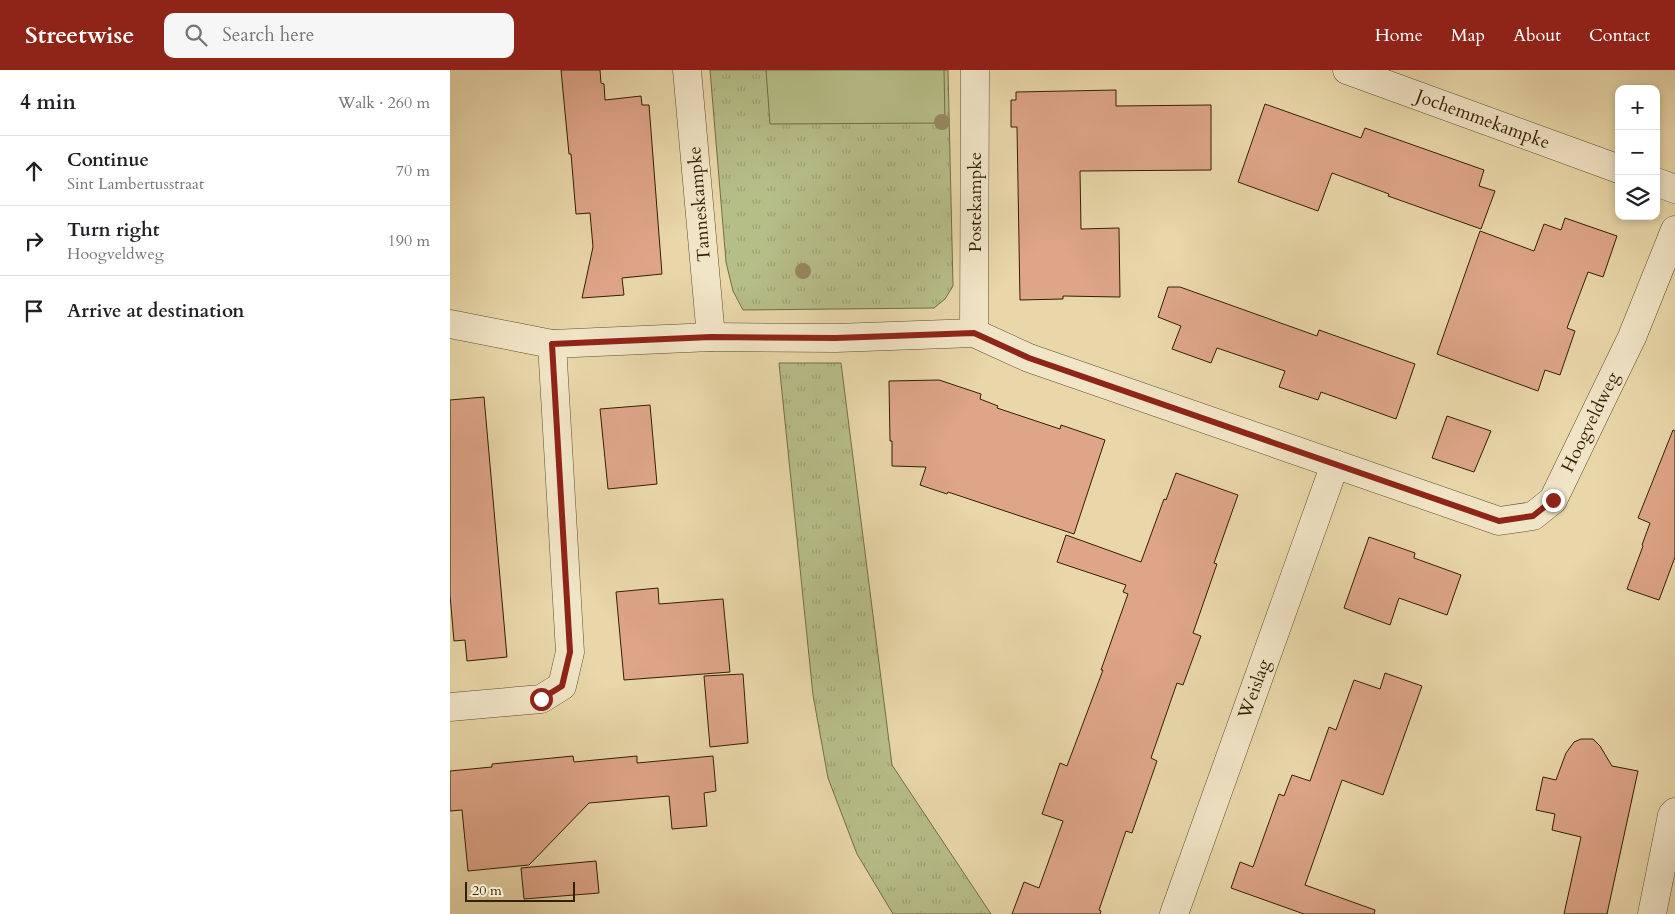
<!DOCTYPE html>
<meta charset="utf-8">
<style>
body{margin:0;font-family:Cardo,serif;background:#f6f6f6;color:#202124}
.controls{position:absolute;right:15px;top:15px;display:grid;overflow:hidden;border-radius:10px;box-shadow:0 2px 8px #0003}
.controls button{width:45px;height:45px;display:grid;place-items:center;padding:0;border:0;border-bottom:1px solid #e0e0e0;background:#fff;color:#202124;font:25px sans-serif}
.scale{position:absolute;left:15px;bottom:12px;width:110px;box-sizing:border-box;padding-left:5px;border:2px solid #331f03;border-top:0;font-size:14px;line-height:18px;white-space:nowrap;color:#331f03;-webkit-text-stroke:4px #f1e5c7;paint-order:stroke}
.stop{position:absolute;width:15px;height:15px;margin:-11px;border:4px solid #8f2418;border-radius:50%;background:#fff}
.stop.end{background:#8f2418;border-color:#fff;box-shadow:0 1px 5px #0008}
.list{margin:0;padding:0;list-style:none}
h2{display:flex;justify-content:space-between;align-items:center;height:65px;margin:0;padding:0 20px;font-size:21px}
h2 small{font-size:16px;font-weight:400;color:#757577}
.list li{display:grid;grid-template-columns:32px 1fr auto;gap:15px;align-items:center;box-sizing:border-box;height:70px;padding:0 20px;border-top:1px solid #e0e0e0}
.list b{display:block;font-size:19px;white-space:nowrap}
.list p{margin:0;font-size:16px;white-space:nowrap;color:#757577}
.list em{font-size:16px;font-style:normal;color:#757577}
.icon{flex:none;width:28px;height:28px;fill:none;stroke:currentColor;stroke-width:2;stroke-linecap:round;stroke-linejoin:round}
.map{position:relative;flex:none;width:1225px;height:844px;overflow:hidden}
header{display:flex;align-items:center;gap:30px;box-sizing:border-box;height:70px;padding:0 25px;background:#8f2418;color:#fff}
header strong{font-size:24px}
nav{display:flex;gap:28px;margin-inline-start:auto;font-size:18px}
.search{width:350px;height:45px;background:#f6f6f6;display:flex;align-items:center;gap:12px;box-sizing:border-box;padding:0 18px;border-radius:10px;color:#757577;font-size:19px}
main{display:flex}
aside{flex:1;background:#fff}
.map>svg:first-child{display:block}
</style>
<header>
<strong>Streetwise</strong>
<div class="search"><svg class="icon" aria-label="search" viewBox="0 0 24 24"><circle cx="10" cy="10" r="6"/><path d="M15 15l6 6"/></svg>Search here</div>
<nav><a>Home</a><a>Map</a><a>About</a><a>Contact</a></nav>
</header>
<main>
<aside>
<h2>4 min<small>Walk · 260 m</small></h2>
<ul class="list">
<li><svg class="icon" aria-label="ahead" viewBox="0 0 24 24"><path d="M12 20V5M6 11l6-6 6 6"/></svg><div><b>Continue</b><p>Sint Lambertusstraat</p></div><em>70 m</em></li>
<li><svg class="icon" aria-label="right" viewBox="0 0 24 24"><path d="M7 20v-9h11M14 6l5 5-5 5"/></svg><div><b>Turn right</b><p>Hoogveldweg</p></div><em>190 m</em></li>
<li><svg class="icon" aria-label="arrive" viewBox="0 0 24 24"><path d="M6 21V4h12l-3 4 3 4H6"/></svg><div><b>Arrive at destination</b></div></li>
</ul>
</aside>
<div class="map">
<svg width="1225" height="844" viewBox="0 0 1225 844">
<defs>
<pattern id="grass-tufts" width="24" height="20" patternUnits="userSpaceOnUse" patternTransform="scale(1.25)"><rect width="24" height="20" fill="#b6be88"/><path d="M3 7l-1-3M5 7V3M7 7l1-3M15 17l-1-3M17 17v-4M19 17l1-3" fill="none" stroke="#9da374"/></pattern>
</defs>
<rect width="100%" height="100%" fill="#e9d7a9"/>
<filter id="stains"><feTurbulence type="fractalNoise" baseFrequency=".004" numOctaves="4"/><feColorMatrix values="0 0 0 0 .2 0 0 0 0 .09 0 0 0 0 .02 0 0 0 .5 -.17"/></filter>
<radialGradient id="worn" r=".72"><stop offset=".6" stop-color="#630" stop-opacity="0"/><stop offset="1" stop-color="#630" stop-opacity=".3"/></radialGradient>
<g fill="url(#grass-tufts)" stroke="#746e46">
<path d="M260 0H498L503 216 495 229 484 238 293 240 283 221 276 192Z"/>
<path d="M329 293H391L442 695 541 844H443L407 784 378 708 363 625Z"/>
</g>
<path fill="#b6be88" stroke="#746e46" d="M316 0H494L495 53 320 54Z"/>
<g fill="#dea588" stroke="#331f03">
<path d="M111 0H150L151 13 154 14 155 30 191 26 192 35H199L212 204 172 208 174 225 132 228 143 177 140 143 126 144 121 84H119Z"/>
<path d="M666 20V36L761 35V100L630 101 631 159 669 158 670 227 613 226V229L570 230 567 57H561V30H566V22Z"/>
<path d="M815 34 911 68 915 58 1034 100 1029 116 1045 121 1031 159 938 126 939 124 882 103 868 141 788 112Z"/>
<path d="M1115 148 1167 166 1153 207 1138 202 1117 258 1125 261 1110 305 1095 300 1088 321 987 284 1030 161 1084 181 1094 154 1111 160Z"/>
<path d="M718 217H730L867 266 869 260 965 294 946 349 871 322 868 330 829 317 835 301 767 278 761 293 722 279 731 256 708 247Z"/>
<path d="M489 310 531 324 530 329 548 336 547 338 610 359 611 355 655 370 624 464 498 422 497 424 470 415 476 397 442 396V371H440L439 311Z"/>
<path d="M34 327 57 587 17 591 15 570 4 571 0 525V330Z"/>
<path d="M200 335 207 414 158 419 150 339Z"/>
<path d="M997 346 1041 361 1024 402 982 388Z"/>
<path d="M1223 360 1225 361V487L1209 530 1177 519 1193 476 1192 475 1200 453 1188 448Z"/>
<path d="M726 403 788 425 764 493 767 494 743 563 751 566 733 615 727 613 701 688 707 691 682 763 676 761 649 840 651 841 650 844H562L574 812 589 818 613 751 592 744 610 693 617 696 653 600H651L678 524 673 522 676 515 607 492 616 465 691 492 714 429 716 430Z"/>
<path d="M919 467 965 483 964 488 1011 505 997 545 949 528 940 555 894 538Z"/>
<path d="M208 518 209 534 273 529 280 602 174 610 166 522Z"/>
<path d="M935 603 972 616 933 725 892 710 855 815 925 840 924 844H854L781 818 790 792 803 797 829 724 834 726 842 705 860 711 879 657 886 660 904 610 930 619Z"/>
<path d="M293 604 298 673 260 677 254 606Z"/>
<path d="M1131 669H1143L1150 676 1162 696 1188 701 1157 844H1114L1131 767 1102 760 1105 744 1086 740 1093 707 1106 710 1116 683 1124 672Z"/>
<path d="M123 686 124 692 187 686V693L263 686 266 721 254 723 257 756 222 759 219 726 139 733 79 795 18 801 12 740 0 741V701L42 697V694Z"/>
<path d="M146 791 149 823 74 829 71 798Z"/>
</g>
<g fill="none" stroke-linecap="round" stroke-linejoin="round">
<defs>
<g id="minor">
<path d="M237 0 261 267"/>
<path d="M897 0 1169 99"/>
<path d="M1206 112 1225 119"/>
<path d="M0 254 102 274 261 267 386 268 524 263 579 288 1049 451 1083 446 1103 430 1182 267 1225 160"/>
<path d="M524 263 525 0"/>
<path d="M0 637 91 629 112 616 120 582 102 274"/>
<path d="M724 844 885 394"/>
<path d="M1202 844 1222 745 1225 742"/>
</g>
</defs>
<use href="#minor" stroke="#604d2c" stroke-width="29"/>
<use href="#minor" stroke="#f1e5c7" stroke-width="28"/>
</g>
<g fill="#978860">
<circle cx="492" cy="52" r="8"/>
<circle cx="353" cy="201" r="8"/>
</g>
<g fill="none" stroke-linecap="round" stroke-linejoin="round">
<path stroke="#8f2418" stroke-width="6" d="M91 629 112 616 120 582 102 274 261 267 386 268 524 263 579 288 1049 451 1083 446 1103 430"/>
</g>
<g text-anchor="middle" stroke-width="4" stroke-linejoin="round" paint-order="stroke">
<g font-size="18" fill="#331f03" stroke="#f1e5c7">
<text transform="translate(1033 49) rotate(20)" y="6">Jochemmekampke</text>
<text transform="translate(525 132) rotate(-90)" y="6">Postekampke</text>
<text transform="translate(249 134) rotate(-95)" y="6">Tanneskampke</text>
<text transform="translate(1140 352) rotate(-64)" y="6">Hoogveldweg</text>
<text transform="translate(804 619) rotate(-70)" y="6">Weislag</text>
</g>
</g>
<rect width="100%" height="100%" filter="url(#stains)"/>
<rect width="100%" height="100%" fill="url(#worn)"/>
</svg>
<div class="controls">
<button>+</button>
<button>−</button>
<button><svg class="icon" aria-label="layers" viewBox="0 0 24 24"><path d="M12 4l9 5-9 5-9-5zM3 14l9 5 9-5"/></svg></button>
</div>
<div class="scale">20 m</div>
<div class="stop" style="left:91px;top:629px"></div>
<div class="stop end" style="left:1103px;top:430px"></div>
</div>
</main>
